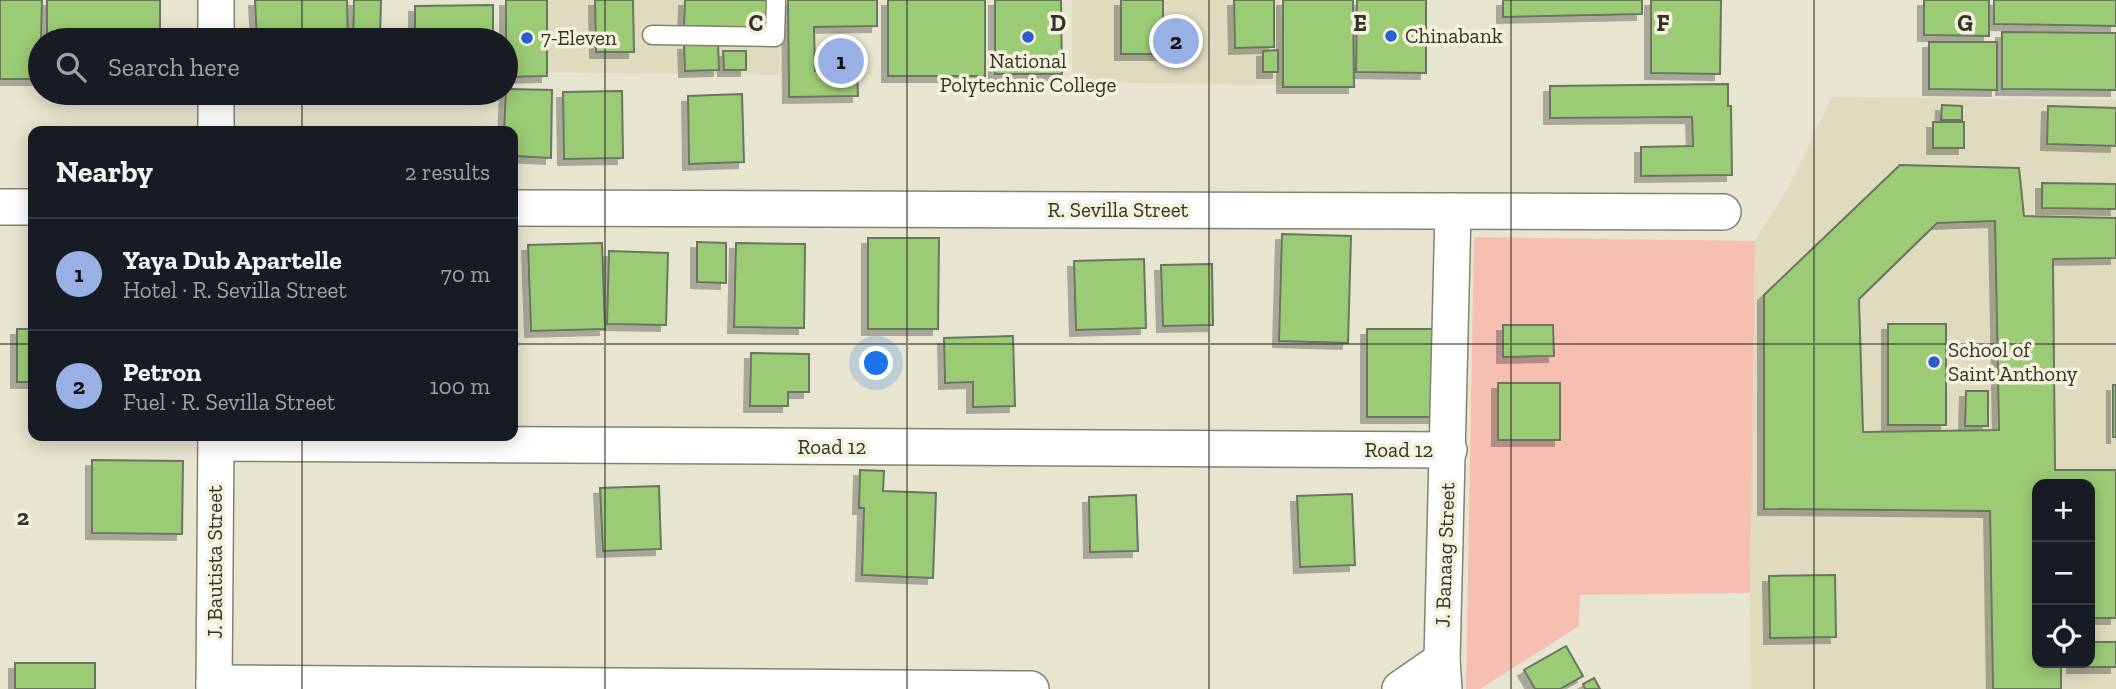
<!DOCTYPE html>
<meta charset="utf-8">
<style>
body{margin:0;font-family:"Zilla Slab",serif;background:#20242c;color:#f1f3f6}
.controls{position:absolute;right:21px;bottom:21px;display:grid;overflow:hidden;border-radius:14px;box-shadow:0 4px 18px #0003}
.controls button{width:63px;height:63px;display:grid;place-items:center;padding:0;border:0;border-bottom:2px solid #363941;background:#171b24;color:#f1f3f6;font:35px sans-serif}
.you{position:absolute;left:877px;top:364px;width:24px;height:24px;margin:-18px;border:5px solid #fff;border-radius:50%;background:#1a73e8;box-shadow:0 0 0 10px #1a73e833}
.badge{display:grid;place-items:center;width:46px;height:46px;border-radius:50%;background:#98b0e3;color:#111;font-size:23px;font-weight:700}
.pin{position:absolute;translate:-50% -50%;border:4px solid #fff;box-shadow:0 2px 7px #0006}
.list{margin:0;padding:0;list-style:none}
h2{display:flex;justify-content:space-between;align-items:center;height:91px;margin:0;padding:0 28px;font-size:30px}
h2 small{font-size:23px;font-weight:400;color:#9ea1a6}
.list li{display:grid;grid-template-columns:46px 1fr auto;gap:21px;align-items:center;box-sizing:border-box;height:112px;padding:0 28px;border-top:2px solid #363941}
.list b{display:block;font-size:26px;white-space:nowrap}
.list p{margin:0;font-size:23px;white-space:nowrap;color:#9ea1a6}
.list em{font-size:23px;font-style:normal;color:#9ea1a6}
.icon{flex:none;width:38px;height:38px;fill:none;stroke:currentColor;stroke-width:2;stroke-linecap:round;stroke-linejoin:round}
.map{position:relative;flex:none;width:2116px;height:689px;overflow:hidden}
.search{position:absolute;background:#171b24;box-shadow:0 4px 18px #0003;left:28px;top:28px;width:490px;height:77px;display:flex;align-items:center;gap:18px;box-sizing:border-box;padding:0 24px;border-radius:38px;color:#9ea1a6;font-size:26px}
.panel{position:absolute;background:#171b24;box-shadow:0 4px 18px #0003;left:28px;top:126px;width:490px;height:315px;border-radius:14px}
.map>svg:first-child{display:block}
</style>
<div class="map">
<svg width="2116" height="689" viewBox="0 0 2116 689">
<defs>
<filter id="shadow"><feDropShadow dx="-6" dy="6" stdDeviation="0" flood-color="#0004"/></filter>
</defs>
<rect width="100%" height="100%" fill="#e7e4cf"/>
<g fill="#dfdbbe" fill-rule="evenodd">
<path d="M510 0H782L779 75 510 72Z"/>
<path d="M1072 0H1280L1282 85 1072 82Z"/>
<path d="M1832 97 2116 100V689H1751L1750 593 1755 241 1792 181ZM2037 484H2090V663H2037Z"/>
</g>
<path fill="#f6bfb1" d="M1474 237 1755 241 1750 593 1580 595 1579 626 1480 689H1466Z"/>
<g fill="#9bcc75" stroke="#6a7463" stroke-width="2" fill-rule="evenodd" filter="url(#shadow)">
<path d="M0 0H42L40 79H0Z"/>
<rect x="47" y="0" width="113" height="40"/>
<path d="M255 0H347L348 40H257Z"/>
<path d="M354 0H381L380 40H353Z"/>
<path d="M506 0H547V76L506 77Z"/>
<path d="M595 0H633L634 52H596Z"/>
<path d="M685 0H771L770 29 684 26Z"/>
<path d="M788 0H877V26L814 27 815 71 857 70 858 96 789 97Z"/>
<rect x="888" y="0" width="97" height="76"/>
<path d="M995 0H1061L1062 74H995Z"/>
<rect x="1121" y="0" width="42" height="54"/>
<path d="M1234 0H1274V47L1235 48Z"/>
<path d="M1283 0H1353L1354 87H1283Z"/>
<path d="M1357 0H1426V73L1356 72Z"/>
<path d="M1503 0H1642V14L1503 17Z"/>
<path d="M1651 0H1721L1720 74 1651 73Z"/>
<path d="M1924 0H1989V36L1924 35Z"/>
<path d="M1994 0H2116V26L1994 24Z"/>
<path d="M493 5V40H415V6Z"/>
<path d="M2002 32 2116 33V90L2002 89Z"/>
<path d="M1929 42H1997V90L1929 89Z"/>
<path d="M718 43 719 70 685 71 684 44Z"/>
<path d="M1278 50V72H1263V51Z"/>
<path d="M723 51H746V70H724Z"/>
<path d="M1728 84V106H1731L1732 175 1641 176V147L1693 146 1692 117 1550 118V86Z"/>
<path d="M506 89 552 90 551 158 513 156V131H504Z"/>
<path d="M622 91 623 158 564 159 563 92Z"/>
<path d="M742 94 744 162 689 164 688 96Z"/>
<path d="M1942 105 1962 106V120H1941Z"/>
<path d="M2048 106 2116 108V146L2047 144Z"/>
<rect x="1933" y="122" width="31" height="26"/>
<path d="M1900 165 2019 168 2024 216 2116 218V258L2053 259 2055 470H2116V618H2090V484H2037V663H2061V689H1993L1990 511 1764 509V295ZM1995 221 1999 430 1863 432 1859 299 1937 223Z"/>
<path d="M2042 183 2116 184V209L2042 208Z"/>
<path d="M1282 234 1351 236 1348 343 1279 341Z"/>
<path d="M868 238H939L938 329H868Z"/>
<path d="M697 242 726 243V283L697 282Z"/>
<path d="M602 243 605 329 531 331 528 245Z"/>
<path d="M736 243 805 244 804 328 734 327Z"/>
<path d="M609 251 668 253 666 325 607 324Z"/>
<path d="M1144 259 1146 328 1076 330 1074 261Z"/>
<path d="M1212 264 1213 325 1163 326 1161 265Z"/>
<rect x="1888" y="324" width="58" height="101"/>
<path d="M1503 325H1553L1554 356 1503 357Z"/>
<rect x="17" y="329" width="16" height="53"/>
<path d="M1367 329H1441L1440 417H1367Z"/>
<path d="M1013 336 1015 406 973 407V382L945 383 944 338Z"/>
<path d="M751 353 809 354V392H788V406H750Z"/>
<rect x="1498" y="383" width="62" height="57"/>
<rect x="2113" y="385" width="3" height="52"/>
<path d="M1966 391H1988V426H1965Z"/>
<path d="M92 460 183 461 182 534 92 533Z"/>
<path d="M860 470 884 471 883 491 936 493 933 578 862 575 864 508H859Z"/>
<path d="M659 486 661 549 603 551 600 488Z"/>
<path d="M1352 494 1355 565 1300 567 1297 496Z"/>
<path d="M1136 495 1138 551 1090 552 1089 497Z"/>
<path d="M1835 575 1836 637 1770 638 1769 576Z"/>
<path d="M2090 642H2116V667H2073V663H2090Z"/>
<path d="M1566 646 1583 676 1560 689H1535L1524 670Z"/>
<rect x="15" y="663" width="80" height="26"/>
<path d="M1594 678 1600 689H1585L1583 684Z"/>
</g>
<g fill="none" stroke-linecap="round" stroke-linejoin="round">
<defs>
<path id="service" d="M652 35 775 37 776 0"/>
<g id="minor">
<path d="M216 0V40"/>
<path d="M216 93V131"/>
<path d="M0 207H33"/>
<path d="M513 208 1723 212"/>
<path d="M216 443 1449 450"/>
<path d="M214 683 1031 689"/>
<path d="M214 689 216 436"/>
<path d="M1400 689 1442 660"/>
<path d="M1444 689 1442 660 1453 211"/>
</g>
</defs>
<use href="#service" stroke="#85826f" stroke-width="21"/>
<use href="#minor" stroke="#85826f" stroke-width="38"/>
<use href="#service" stroke="#fff" stroke-width="18"/>
<use href="#minor" stroke="#fff" stroke-width="35"/>
</g>
<path fill="none" stroke="#34332a" stroke-width="2" stroke-opacity="0.55" d="M302 0V40M605 0V689M907 0V689M1209 0V689M1511 0V689M1814 0V689M302 93V131M0 344H33M513 344H2116M302 436V689"/>
<g fill="#2b5ecc" stroke="#f4f1dc" stroke-width="2.5">
<circle cx="1391" cy="36" r="7"/>
<circle cx="1028" cy="37" r="7"/>
<circle cx="527" cy="38" r="7"/>
<circle cx="1934" cy="362" r="7"/>
</g>
<g text-anchor="middle" stroke-width="7" stroke-linejoin="round" paint-order="stroke">
<g font-size="21" fill="#34332a" stroke="#f4f1dc" text-anchor="start">
<text x="1405" y="43">Chinabank</text>
<text x="541" y="45">7-Eleven</text>
<text x="1028" y="68" text-anchor="middle">National<tspan x="1028" dy="24">Polytechnic College</tspan></text>
<text x="1948" y="357">School of<tspan x="1948" dy="24">Saint Anthony</tspan></text>
</g>
<g font-size="21" fill="#34332a" stroke="#f4f1dc">
<text x="1118" y="217">R. Sevilla Street</text>
<text x="832" y="454">Road 12</text>
<text x="1399" y="457">Road 12</text>
<text transform="translate(1445 555) rotate(-88)" y="7">J. Banaag Street</text>
<text transform="translate(215 562) rotate(-90)" y="7">J. Bautista Street</text>
</g>
</g>
<g font-size="23" text-anchor="middle" font-weight="bold" fill="#34332a" stroke="#f4f1dc" stroke-width="7" stroke-linejoin="round" paint-order="stroke">
<text x="756" y="31">C</text>
<text x="1058" y="31">D</text>
<text x="1360" y="31">E</text>
<text x="1663" y="31">F</text>
<text x="1965" y="31">G</text>
<text x="23" y="525">2</text>
</g>
</svg>
<div class="controls">
<button>+</button>
<button>−</button>
<button><svg class="icon" aria-label="locate" viewBox="0 0 24 24"><circle cx="12" cy="12" r="6"/><path d="M12 2v4M12 18v4M2 12h4M18 12h4"/></svg></button>
</div>
<div class="you"></div>
<div class="pin badge" style="left:841px;top:61px">1</div>
<div class="pin badge" style="left:1176px;top:41px">2</div>
<div class="search"><svg class="icon" aria-label="search" viewBox="0 0 24 24"><circle cx="10" cy="10" r="6"/><path d="M15 15l6 6"/></svg>Search here</div>
<section class="panel">
<h2>Nearby<small>2 results</small></h2>
<ul class="list">
<li><span class="badge">1</span><div><b>Yaya Dub Apartelle</b><p>Hotel · R. Sevilla Street</p></div><em>70 m</em></li>
<li><span class="badge">2</span><div><b>Petron</b><p>Fuel · R. Sevilla Street</p></div><em>100 m</em></li>
</ul>
</section>
</div>
